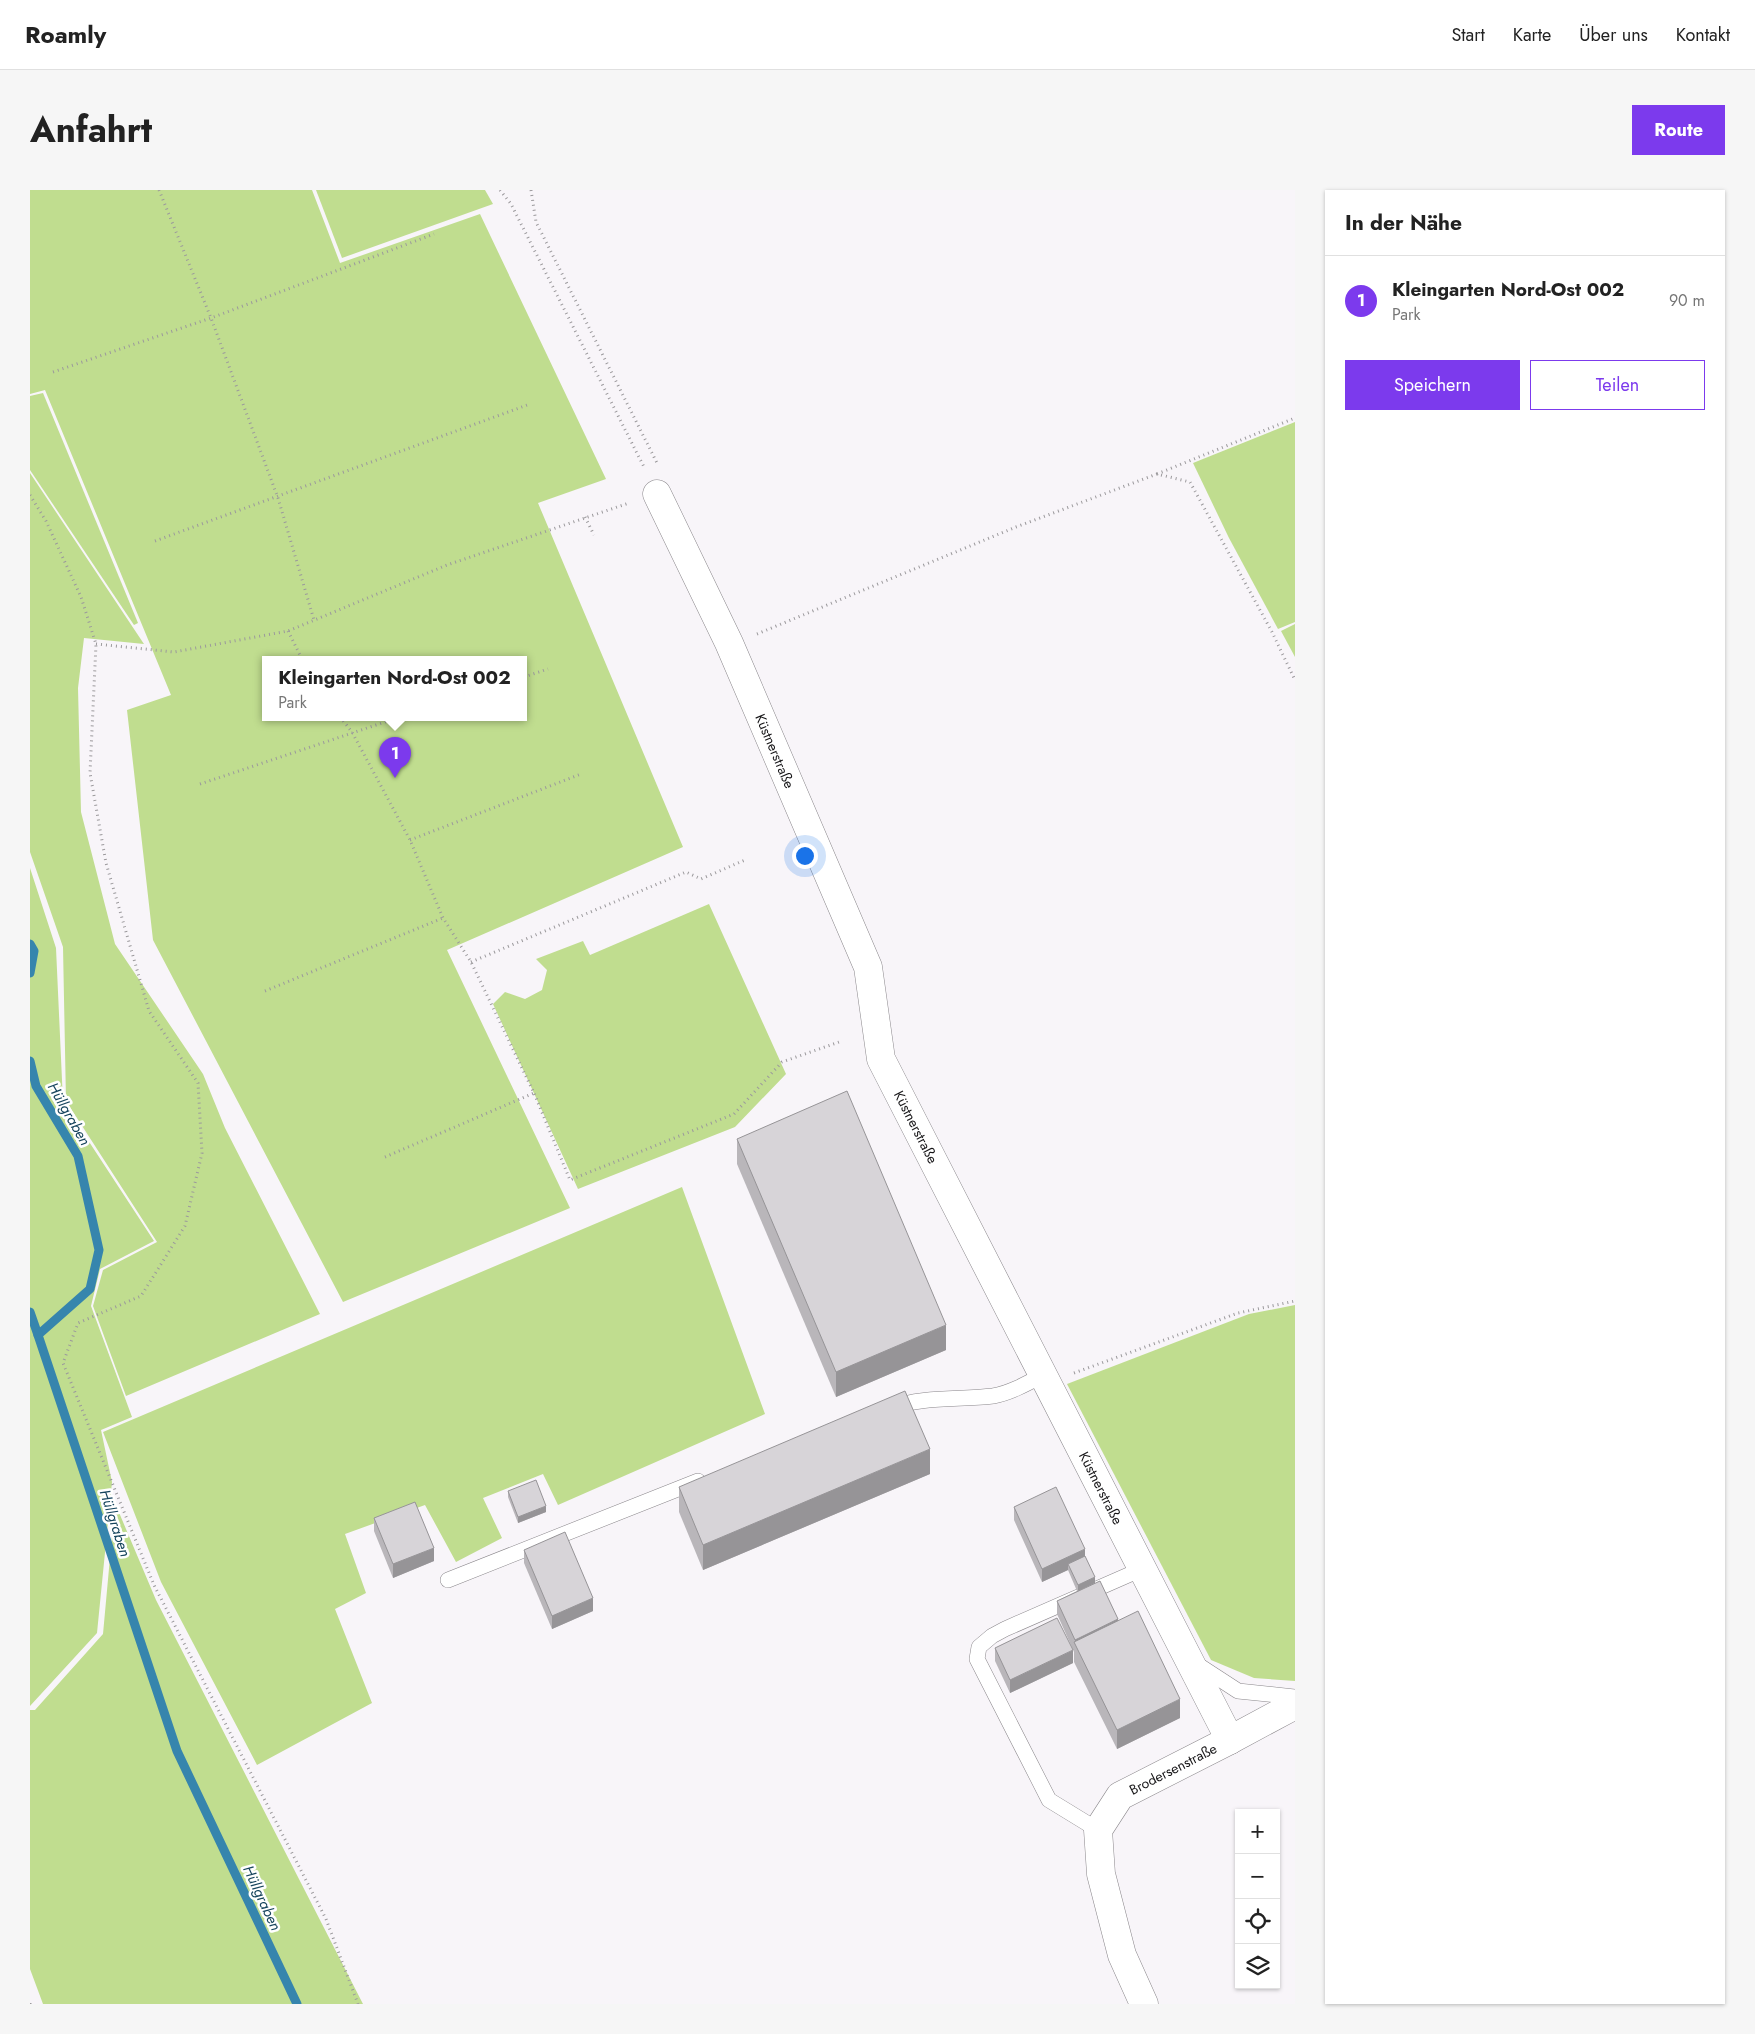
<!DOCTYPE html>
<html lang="de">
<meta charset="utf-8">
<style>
body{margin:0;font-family:Jost,sans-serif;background:#f6f6f6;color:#222}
.controls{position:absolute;right:15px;bottom:15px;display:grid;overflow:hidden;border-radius:0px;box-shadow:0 1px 4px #0004}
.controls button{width:45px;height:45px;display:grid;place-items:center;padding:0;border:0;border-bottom:1px solid #e0e0e0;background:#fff;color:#222;font:25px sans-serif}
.you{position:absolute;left:774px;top:665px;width:18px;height:18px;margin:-12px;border:4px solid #fff;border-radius:50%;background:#1a73e8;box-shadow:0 0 0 8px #1a73e833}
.badge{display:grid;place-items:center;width:32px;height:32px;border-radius:50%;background:#7c3aed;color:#fff;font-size:16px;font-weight:700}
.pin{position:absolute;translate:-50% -41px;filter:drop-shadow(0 1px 2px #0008)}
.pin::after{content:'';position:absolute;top:26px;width:18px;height:15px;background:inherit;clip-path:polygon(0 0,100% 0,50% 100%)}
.popup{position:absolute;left:232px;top:466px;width:265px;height:65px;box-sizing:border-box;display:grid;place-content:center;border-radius:0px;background:#fff;filter:drop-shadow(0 1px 4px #0005);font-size:16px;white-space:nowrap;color:#767676}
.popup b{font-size:19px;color:#222}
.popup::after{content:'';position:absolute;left:50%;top:100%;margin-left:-10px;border:10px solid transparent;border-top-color:#fff}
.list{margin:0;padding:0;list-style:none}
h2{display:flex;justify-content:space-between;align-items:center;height:65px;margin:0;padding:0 20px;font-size:21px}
h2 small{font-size:16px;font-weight:400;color:#767676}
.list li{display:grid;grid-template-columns:32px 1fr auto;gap:15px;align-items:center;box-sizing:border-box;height:90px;padding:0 20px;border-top:1px solid #e0e0e0}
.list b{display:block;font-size:19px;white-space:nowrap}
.list p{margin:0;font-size:16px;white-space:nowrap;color:#767676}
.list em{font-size:16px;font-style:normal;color:#767676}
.actions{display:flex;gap:10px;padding:15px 20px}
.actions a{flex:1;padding:11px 0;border:1px solid #7c3aed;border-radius:0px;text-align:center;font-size:18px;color:#7c3aed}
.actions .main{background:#7c3aed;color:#fff}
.icon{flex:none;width:28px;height:28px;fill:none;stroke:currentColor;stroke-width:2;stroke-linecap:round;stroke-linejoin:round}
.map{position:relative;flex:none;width:1265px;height:1814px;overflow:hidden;border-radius:0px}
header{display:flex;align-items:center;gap:30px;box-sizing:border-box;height:70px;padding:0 25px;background:#fff;border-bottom:1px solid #e0e0e0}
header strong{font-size:24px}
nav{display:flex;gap:28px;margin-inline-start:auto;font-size:18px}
.intro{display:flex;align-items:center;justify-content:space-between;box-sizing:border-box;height:120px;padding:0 30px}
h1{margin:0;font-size:35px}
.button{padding:12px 22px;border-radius:0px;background:#7c3aed;color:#fff;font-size:18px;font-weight:700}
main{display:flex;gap:30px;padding:0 30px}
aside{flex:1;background:#fff;border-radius:0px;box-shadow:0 1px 4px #0004}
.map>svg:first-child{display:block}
</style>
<header>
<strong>Roamly</strong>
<nav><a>Start</a><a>Karte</a><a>Über uns</a><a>Kontakt</a></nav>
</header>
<div class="intro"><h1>Anfahrt</h1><a class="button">Route</a></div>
<main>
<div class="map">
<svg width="1265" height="1814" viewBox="0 0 1265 1814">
<rect width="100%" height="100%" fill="#f8f5f9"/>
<g fill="#c0dd8f" fill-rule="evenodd">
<path d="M0 0H282L310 73 450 24 576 289 508 313 653 657 417 760 540 1018 313 1112 123 750 97 520 141 505 15 200 0 204ZM236 469H494V527H236Z"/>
<path d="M286 0H455L463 14 312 68Z"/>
<path d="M13 203 108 433 104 435 0 280V206Z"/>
<path d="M1265 232V432L1248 439 1199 348 1163 273Z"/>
<path d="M0 283 114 454 54 448 48 498 51 622 85 754 173 884 195 938 290 1124 96 1206 63 1116 73 1080 127 1052 36 911 33 757 0 662Z"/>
<path d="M1265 434V467L1251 441Z"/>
<path d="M0 678 26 758 33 912 124 1051 70 1079 61 1116 102 1227 71 1240 82 1292 67 1443 0 1516Z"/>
<path d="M679 714 756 884 705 937 548 999 463 814 475 802 495 809 512 800 517 780 506 769 553 751 560 765Z"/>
<path d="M652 997 735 1224 528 1315 513 1284 453 1308 472 1348 426 1372 395 1315 315 1344 336 1403 305 1419 342 1513 227 1575 131 1392 73 1242Z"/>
<path d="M1265 1115V1491L1224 1488 1181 1470 1037 1194 1219 1124Z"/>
<path d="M85 1313 126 1410 333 1814H13L0 1779V1520H5L73 1444Z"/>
</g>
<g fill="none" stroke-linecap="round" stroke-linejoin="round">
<g stroke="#3685ad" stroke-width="9">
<path d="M0 754 4 761 0 783"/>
<path d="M0 871 6 896 48 966 69 1060 60 1099 8 1145 147 1561 267 1814"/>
<path d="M0 1122 8 1145"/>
</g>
<defs>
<g id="service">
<path d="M860 1218C894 1206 929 1210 963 1206 980 1203 998 1193 1013 1185"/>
<path d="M418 1390 668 1291"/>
<path d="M1165 1473 1208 1501 1265 1507"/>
<path d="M1068 1640 1019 1610 947 1469 949 1457 962 1446 975 1439 1112 1379"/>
</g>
<g id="minor">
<path d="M627 304 699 453 838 777 851 869 1200 1550"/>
<path d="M1114 1814 1092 1765 1071 1684 1068 1640 1090 1606 1200 1550 1265 1515"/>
</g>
</defs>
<use href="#service" stroke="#8a878b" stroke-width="16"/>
<use href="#minor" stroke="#8a878b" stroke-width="29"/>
<g stroke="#9b999c" stroke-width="3" stroke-dasharray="1 4" stroke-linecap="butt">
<path d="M129 0 181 128 248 308 284 430"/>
<path d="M470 0 481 14 615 279"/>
<path d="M501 0 506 32 628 275"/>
<path d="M23 182 181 128 404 44"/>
<path d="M1127 284 1265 228"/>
<path d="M0 305 16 331 51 407 66 454 60 583 76 673 119 821 168 893 172 963 155 1036 111 1106 48 1133 33 1173 124 1395 296 1729 328 1814"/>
<path d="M555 327 564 345"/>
<path d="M125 351 500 214"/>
<path d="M258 441 272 469"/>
<path d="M727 444 986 337 1127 284 1160 292 1242 442 1265 490"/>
<path d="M66 454 144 462 258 441 417 375 599 313"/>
<path d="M494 487 518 479"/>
<path d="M310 527 322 542 380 650 413 728 441 772 504 903 540 990 704 924 752 872 812 851"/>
<path d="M170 594 370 527"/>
<path d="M380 650 551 584"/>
<path d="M441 772 656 682 671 689 715 670"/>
<path d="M235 801 413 728"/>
<path d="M355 967 504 903"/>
<path d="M1044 1183 1208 1123 1265 1111"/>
<path d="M0 1813V1814"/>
</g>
<use href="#service" stroke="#fff" stroke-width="15"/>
<use href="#minor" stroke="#fff" stroke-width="28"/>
</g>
<g fill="#b9b6ba">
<path d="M707 949 916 1160 806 1207 707 974Z"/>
<path d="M900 1284 673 1380 649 1322V1297Z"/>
<path d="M478 1301 516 1322 488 1333 478 1307Z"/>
<path d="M984 1317 1055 1366 1065 1393 1150 1528 1087 1559 1044 1472V1462L1027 1424V1411L1047 1401 1038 1380 1012 1392 984 1330Z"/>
<path d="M344 1328 404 1371 363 1388 344 1341Z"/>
<path d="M494 1360 563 1421 522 1439 494 1373Z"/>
<path d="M965 1458 1043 1473 980 1503 965 1471Z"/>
</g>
<g fill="#969497">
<path d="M916 1135V1160L806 1207V1182Z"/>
<path d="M900 1259V1284L673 1380V1355Z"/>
<path d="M516 1316V1322L488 1333V1327Z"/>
<path d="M404 1358V1371L363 1388V1374Z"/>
<path d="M1055 1359V1372L1038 1374V1380L1012 1392V1379Z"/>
<path d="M1065 1387V1393L1048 1401V1395Z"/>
<path d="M563 1408V1421L522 1439V1426Z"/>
<path d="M1088 1429V1442L1045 1453V1450Z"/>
<path d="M1043 1460V1473L980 1503V1490Z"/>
<path d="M1150 1509V1528L1087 1559V1540Z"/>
</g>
<g fill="#d7d4d8" stroke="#969497">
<path d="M817 901 916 1135 806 1182 707 949Z"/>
<path d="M875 1201 900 1259 673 1355 649 1297Z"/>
<path d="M506 1290 516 1316 488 1327 478 1301Z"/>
<path d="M1026 1297 1055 1359 1012 1379 984 1317Z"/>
<path d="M385 1312 404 1358 363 1374 344 1328Z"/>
<path d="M535 1342 563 1408 522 1426 494 1360Z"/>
<path d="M1055 1366 1065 1387 1048 1395 1038 1374Z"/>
<path d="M1070 1391 1088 1429 1045 1450 1027 1411Z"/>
<path d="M1108 1421 1150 1509 1087 1540 1044 1452Z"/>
<path d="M1027 1428 1043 1460 980 1490 965 1458Z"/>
</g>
<g text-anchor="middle" stroke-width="5" stroke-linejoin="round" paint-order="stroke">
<g font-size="14" fill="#161517" stroke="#fff">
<text transform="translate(745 561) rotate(67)" y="5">Küstnerstraße</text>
<text transform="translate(886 937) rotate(63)" y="5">Küstnerstraße</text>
<text transform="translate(1071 1298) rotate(63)" y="5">Küstnerstraße</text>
<text transform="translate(1143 1579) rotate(-27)" y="5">Brodersenstraße</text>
</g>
<g font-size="15" font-style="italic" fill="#17455d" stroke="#fff">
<text transform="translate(39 924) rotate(60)" y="5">Hüllgraben</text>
<text transform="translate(85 1333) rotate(72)" y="5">Hüllgraben</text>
<text transform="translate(232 1708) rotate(65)" y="5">Hüllgraben</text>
</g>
</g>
</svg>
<div class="controls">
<button>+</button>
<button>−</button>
<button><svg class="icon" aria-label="locate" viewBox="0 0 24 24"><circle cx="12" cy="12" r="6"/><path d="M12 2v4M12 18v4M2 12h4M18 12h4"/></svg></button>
<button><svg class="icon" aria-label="layers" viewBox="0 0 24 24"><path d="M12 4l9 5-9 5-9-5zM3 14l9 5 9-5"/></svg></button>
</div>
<div class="you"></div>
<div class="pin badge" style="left:365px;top:588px">1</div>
<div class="popup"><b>Kleingarten Nord-Ost 002</b>Park</div>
</div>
<aside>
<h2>In der Nähe<small></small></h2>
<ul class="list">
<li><span class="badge">1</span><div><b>Kleingarten Nord-Ost 002</b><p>Park</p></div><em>90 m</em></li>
</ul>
<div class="actions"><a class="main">Speichern</a><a>Teilen</a></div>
</aside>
</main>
